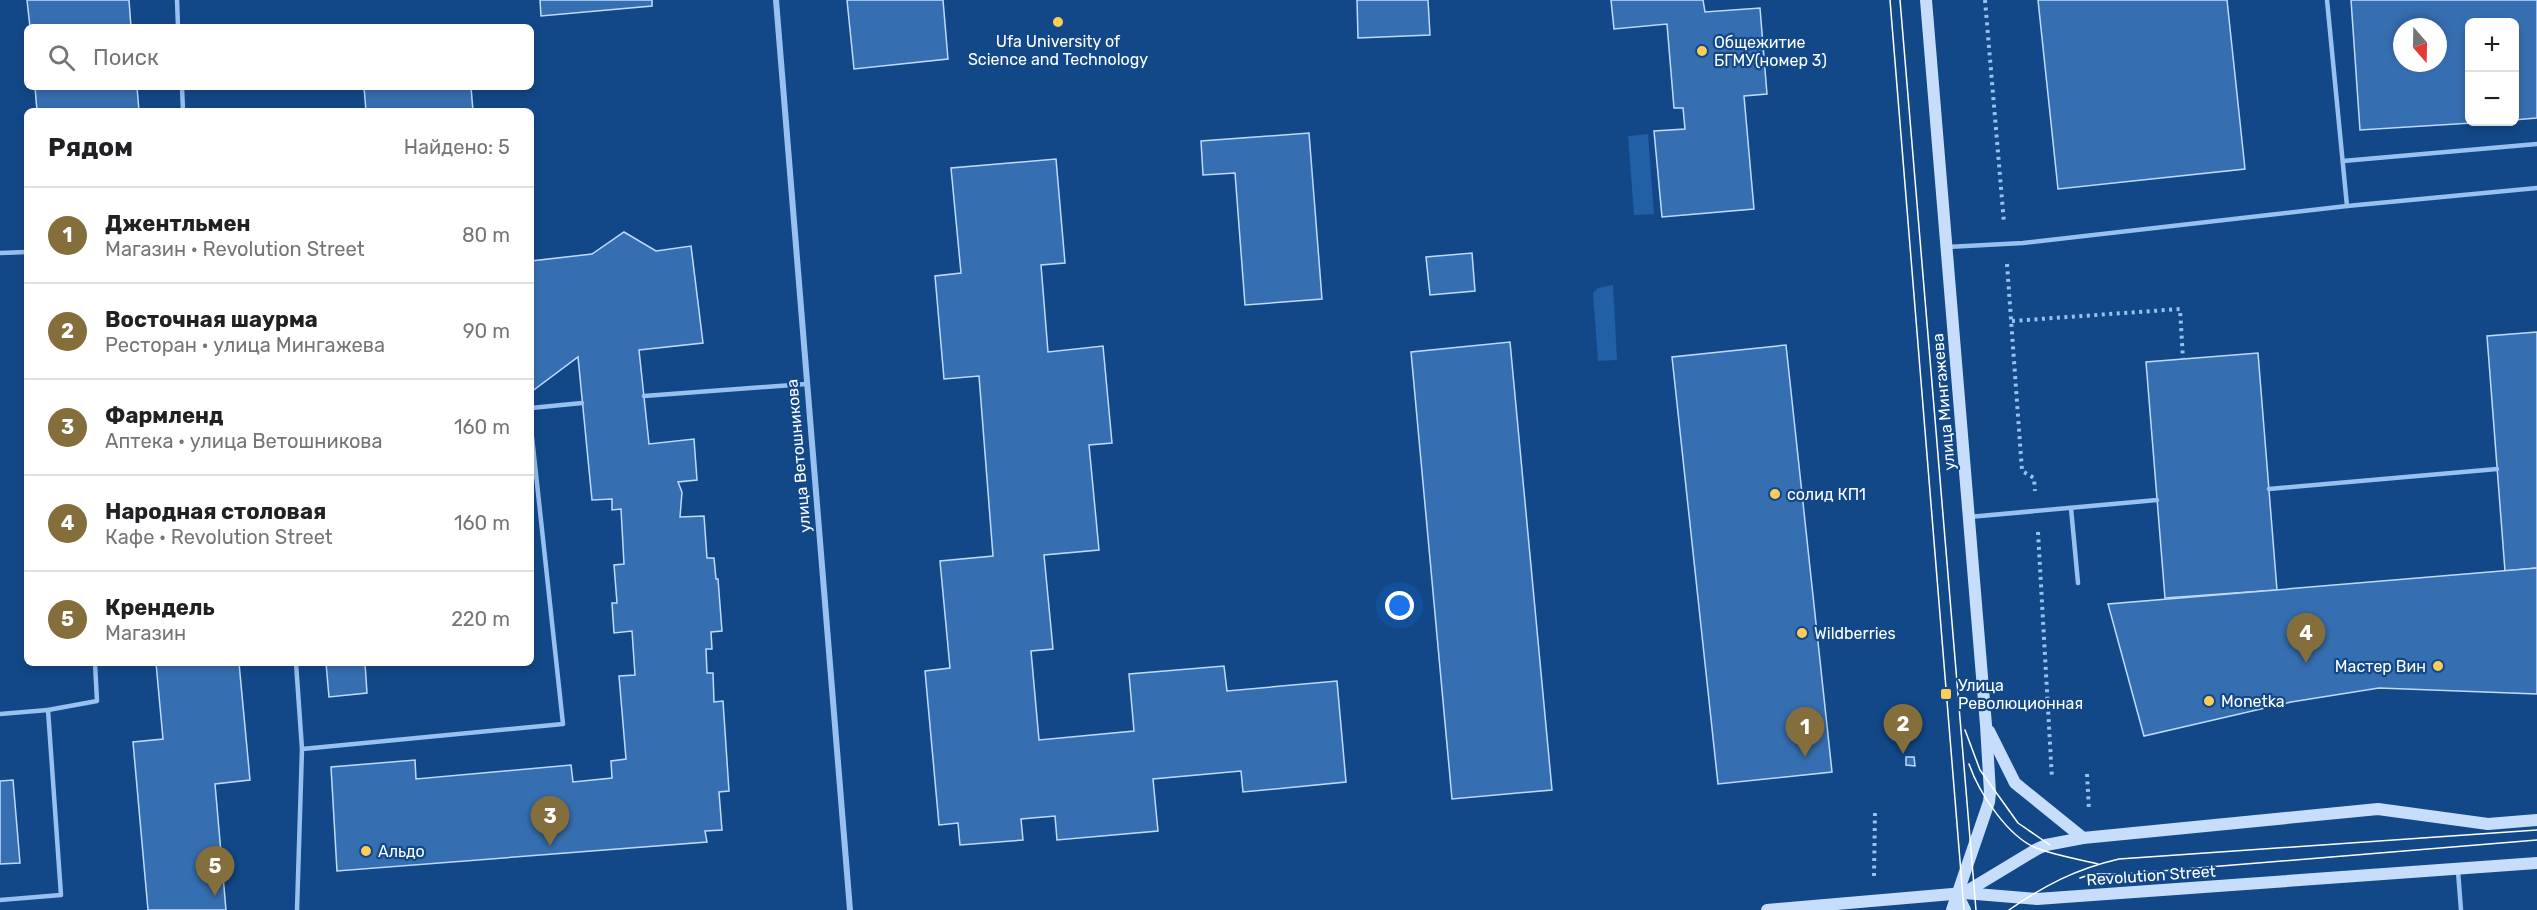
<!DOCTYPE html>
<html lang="ru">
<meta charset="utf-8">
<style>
body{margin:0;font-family:Rubik,sans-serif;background:#f6f6f6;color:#202124}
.controls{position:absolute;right:18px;top:18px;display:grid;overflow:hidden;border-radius:9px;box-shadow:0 3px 9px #0003}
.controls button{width:54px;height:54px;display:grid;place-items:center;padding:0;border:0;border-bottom:2px solid #e0e0e0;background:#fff;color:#202124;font:30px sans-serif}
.compass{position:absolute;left:2393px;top:18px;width:54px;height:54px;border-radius:50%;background:#fff;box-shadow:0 3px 9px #0003;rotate:160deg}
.you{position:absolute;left:1400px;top:606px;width:21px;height:21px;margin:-15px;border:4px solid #fff;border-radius:50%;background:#1a73e8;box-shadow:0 0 0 9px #1a73e833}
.badge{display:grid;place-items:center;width:39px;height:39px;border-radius:50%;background:#846e3b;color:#fff;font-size:20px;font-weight:700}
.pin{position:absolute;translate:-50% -50px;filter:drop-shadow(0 2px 3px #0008)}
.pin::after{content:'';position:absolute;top:32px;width:21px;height:18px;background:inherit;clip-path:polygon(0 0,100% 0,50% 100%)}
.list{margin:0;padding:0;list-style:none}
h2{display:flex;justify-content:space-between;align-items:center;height:78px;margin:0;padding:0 24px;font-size:26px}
h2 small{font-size:20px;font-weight:400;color:#757577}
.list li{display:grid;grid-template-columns:39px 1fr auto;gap:18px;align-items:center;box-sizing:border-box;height:96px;padding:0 24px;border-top:2px solid #e0e0e0}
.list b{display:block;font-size:22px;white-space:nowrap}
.list p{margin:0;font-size:20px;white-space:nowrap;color:#757577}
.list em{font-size:20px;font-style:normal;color:#757577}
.icon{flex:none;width:33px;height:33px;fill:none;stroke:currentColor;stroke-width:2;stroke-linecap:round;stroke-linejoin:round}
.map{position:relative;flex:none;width:2537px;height:910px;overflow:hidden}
.search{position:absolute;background:#fff;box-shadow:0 3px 9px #0003;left:24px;top:24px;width:510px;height:66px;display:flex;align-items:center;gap:15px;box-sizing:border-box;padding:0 21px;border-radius:9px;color:#757577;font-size:22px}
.panel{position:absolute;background:#fff;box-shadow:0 3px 9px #0003;left:24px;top:108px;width:510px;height:558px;border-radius:9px}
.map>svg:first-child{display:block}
</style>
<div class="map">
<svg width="2537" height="910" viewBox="0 0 2537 910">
<rect width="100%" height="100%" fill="#124888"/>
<g fill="#215fa7">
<path d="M1648 134 1654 214 1634 215 1628 136Z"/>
<path d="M1613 285 1617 360 1598 361 1593 293 1598 288Z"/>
</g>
<g fill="#366fb1" stroke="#bedbfc" stroke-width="1.5" fill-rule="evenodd">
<path d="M27 0H129L131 27H30Z"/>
<path d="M540 0H652V6L541 16Z"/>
<path d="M847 0H943L948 59 854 69Z"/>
<path d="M1357 0H1428L1430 35 1358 38Z"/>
<path d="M1611 0H1703L1705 12 1760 8 1767 94 1744 96 1754 209 1662 217 1654 131 1685 129 1683 108H1674L1667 24 1614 29Z"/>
<path d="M2038 0H2227L2245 169 2058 189Z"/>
<path d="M2351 0H2537V118L2514 120V22H2470V122H2488L2360 130ZM2402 27H2438V63H2402Z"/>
<path d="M35 87H137L139 111H37Z"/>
<path d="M364 87H471L473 111H366Z"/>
<path d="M1309 133 1322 299 1245 305 1235 173 1203 175 1201 141Z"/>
<path d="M1056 159 1065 263 1041 265 1048 352 1103 346 1112 443 1089 445 1099 550 1044 555 1053 649 1031 651 1039 740 1134 731 1129 674 1224 666 1227 691 1337 681 1346 782 1243 792 1241 771 1153 779 1158 831 1057 840 1055 816 1021 819 1023 840 960 845 958 823 939 825 925 671 950 668 940 561 993 556 979 376 944 379 935 276 961 273 951 168Z"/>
<path d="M624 232 656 251 691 246 703 343 639 350 649 444 694 439 697 480 678 482 682 492 680 517 704 516 707 558H714L716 579H718L722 631 711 632 712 649H706L707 673H713L714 702 723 701 729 791 719 792 722 830 705 831 707 842 337 871 331 767 415 760 416 779 571 765 573 782 612 778 611 761 626 759 619 676 635 675 632 631 614 633 612 603H617L614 565 624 564 621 509 612 510V499L592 500 578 357 531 392V261L592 254Z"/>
<path d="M1472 253 1475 291 1430 295 1426 257Z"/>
<path d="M2537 332V568L2505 571 2487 336Z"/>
<path d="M1510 342 1552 790 1452 799 1411 352Z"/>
<path d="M1786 345 1832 772 1718 784 1672 357Z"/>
<path d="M2258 353 2277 590 2165 598 2146 362Z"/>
<path d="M2537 568V694L2379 688 2291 702 2144 736 2108 604Z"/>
<path d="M156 663H239L250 780 215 784 226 910H148L133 742 163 739Z"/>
<path d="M326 663H365L367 693 329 697Z"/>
<path d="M1906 757H1914L1915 766 1906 765Z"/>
<path d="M13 780 20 863 0 864V781Z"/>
</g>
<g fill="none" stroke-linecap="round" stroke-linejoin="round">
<g stroke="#98c1f0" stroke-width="4" stroke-dasharray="3 4.5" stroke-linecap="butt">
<path d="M1985 0 2004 223"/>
<path d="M2007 264 2022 471 2034 478 2035 491"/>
<path d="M2012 321 2180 309 2183 359"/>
<path d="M2038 532 2052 779"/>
<path d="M2087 774 2089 810"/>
<path d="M1874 876 1875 811"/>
</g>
<g stroke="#98c1f0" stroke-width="4.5">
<path d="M177 0 178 27"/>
<path d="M2327 0 2347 206"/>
<path d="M182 87 183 111"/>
<path d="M2343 161 2537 144"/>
<path d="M1947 247 2023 243 2347 206 2537 188"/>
<path d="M0 253 27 252"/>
<path d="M644 396 806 384"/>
<path d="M531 408 582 403"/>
<path d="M2269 489 2497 469"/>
<path d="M2071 508 2078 583"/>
<path d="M1969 517 2157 500"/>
<path d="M296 663 302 749 297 910"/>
<path d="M48 710 97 701 95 663"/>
<path d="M0 714 48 710 61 895 0 900"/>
<path d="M302 749 563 724 531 428"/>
<path d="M2458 871 2461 910"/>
</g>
<path stroke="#98c1f0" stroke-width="6" d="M776 0 850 910"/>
<g stroke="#c6defb" stroke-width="12">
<path d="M1926 0 1986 725 1990 793 1989 802 1952 910"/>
<path d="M1989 731 2015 783 2083 838"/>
<path d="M1964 893 2037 849 2046 845 2083 838 2378 809 2488 824 2537 820"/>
<path d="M1957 894 1965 910"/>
<path d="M1767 910 1964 893 2037 899 2537 863"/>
</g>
<g stroke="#fff" stroke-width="1.5">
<path d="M1890 0 1964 910"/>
<path d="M1900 0 1976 910"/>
<path d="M1965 730 1980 770 2018 823 2050 845"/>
<path d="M1969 764C1979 793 2009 839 2039 849 2058 856 2079 859 2098 864"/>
<path d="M2080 878 2092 874H2124L2537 840"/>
<path d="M2009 910C2045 885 2076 869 2119 859L2537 830"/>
</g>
</g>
<g fill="#ffcc57" stroke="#124888" stroke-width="2">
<circle cx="1058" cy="22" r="6"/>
<circle cx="1702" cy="51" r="6"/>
<circle cx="1775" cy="494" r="6"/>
<circle cx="1802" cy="633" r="6"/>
<circle cx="2438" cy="666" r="6"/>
<rect x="1940" y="688" width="12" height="12" rx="3"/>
<circle cx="2209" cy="701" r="6"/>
<circle cx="366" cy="851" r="6"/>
</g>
<g text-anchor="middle" stroke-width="4.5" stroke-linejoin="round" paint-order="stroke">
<g font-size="16" fill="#fff" stroke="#124888" text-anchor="start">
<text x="1058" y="47" text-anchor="middle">Ufa University of<tspan x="1058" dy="18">Science and Technology</tspan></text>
<text x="1714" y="48">Общежитие<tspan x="1714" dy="18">БГМУ(номер 3)</tspan></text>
<text x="1787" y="500">солид КП1</text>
<text x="1814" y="639">Wildberries</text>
<text x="2426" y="672" text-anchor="end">Мастер Вин</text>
<text x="1958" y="691">Улица<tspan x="1958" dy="18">Революционная</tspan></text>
<text x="2221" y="707">Monetka</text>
<text x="378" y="857">Альдо</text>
</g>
<g font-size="16" fill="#fff" stroke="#124888">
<text transform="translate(1943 402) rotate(-95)" y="6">улица Мингажева</text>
<text transform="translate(798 456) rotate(-95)" y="6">улица Ветошникова</text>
<text transform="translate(2151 875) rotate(-4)" y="6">Revolution Street</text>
</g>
</g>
</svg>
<div class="controls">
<button>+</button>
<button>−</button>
</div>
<svg class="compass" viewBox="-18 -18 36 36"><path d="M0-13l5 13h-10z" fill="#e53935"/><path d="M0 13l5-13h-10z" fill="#757577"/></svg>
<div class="you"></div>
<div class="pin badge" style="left:1805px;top:757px">1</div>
<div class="pin badge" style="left:1903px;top:754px">2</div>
<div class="pin badge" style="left:550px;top:846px">3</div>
<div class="pin badge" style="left:2306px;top:663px">4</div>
<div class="pin badge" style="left:215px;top:896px">5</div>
<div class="search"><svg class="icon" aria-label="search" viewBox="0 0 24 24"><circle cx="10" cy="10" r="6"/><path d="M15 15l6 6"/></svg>Поиск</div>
<section class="panel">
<h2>Рядом<small>Найдено: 5</small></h2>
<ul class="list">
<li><span class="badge">1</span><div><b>Джентльмен</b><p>Магазин · Revolution Street</p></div><em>80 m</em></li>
<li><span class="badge">2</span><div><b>Восточная шаурма</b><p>Ресторан · улица Мингажева</p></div><em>90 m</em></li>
<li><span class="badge">3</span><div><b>Фармленд</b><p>Аптека · улица Ветошникова</p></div><em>160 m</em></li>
<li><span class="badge">4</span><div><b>Народная столовая</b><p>Кафе · Revolution Street</p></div><em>160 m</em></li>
<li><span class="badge">5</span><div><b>Крендель</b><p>Магазин</p></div><em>220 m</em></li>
</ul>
</section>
</div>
